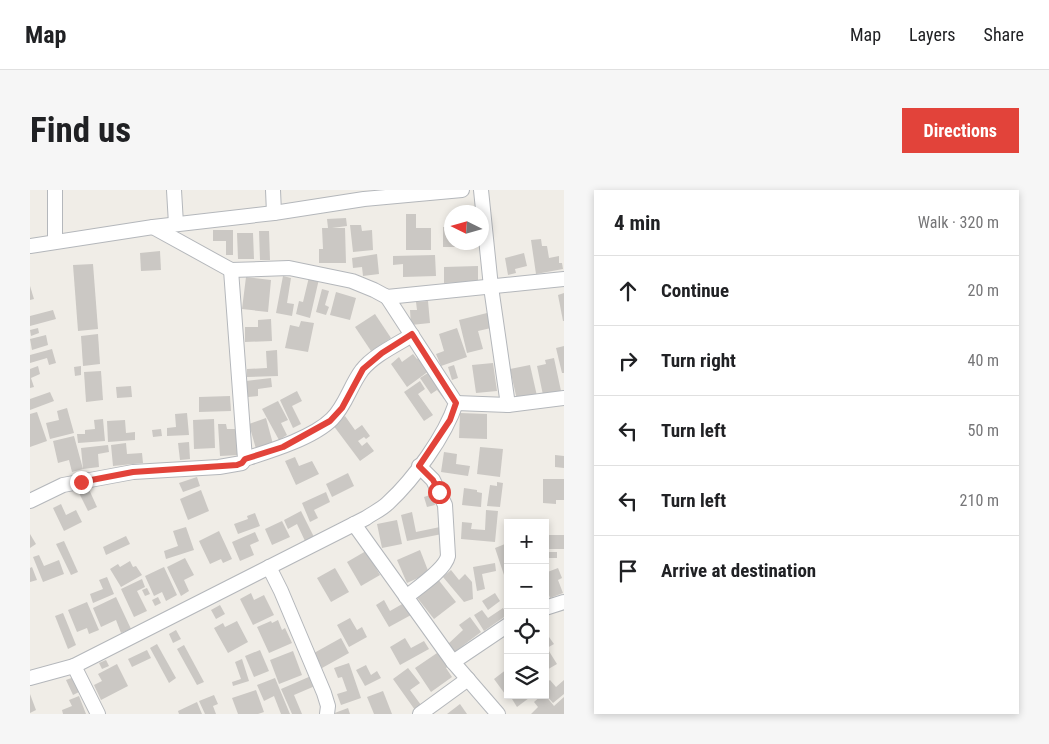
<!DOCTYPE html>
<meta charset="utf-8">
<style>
body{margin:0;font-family:"Roboto Condensed",sans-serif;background:#f6f6f6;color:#202124}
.controls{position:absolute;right:15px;bottom:15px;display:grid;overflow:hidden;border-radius:0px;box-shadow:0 2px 8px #0003}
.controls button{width:45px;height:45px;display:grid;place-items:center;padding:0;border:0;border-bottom:1px solid #e0e0e0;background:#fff;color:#202124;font:25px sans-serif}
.compass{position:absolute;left:414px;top:15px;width:45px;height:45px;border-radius:50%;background:#fff;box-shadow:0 2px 8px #0003;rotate:275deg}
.stop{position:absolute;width:15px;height:15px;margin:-11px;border:4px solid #e2433a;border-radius:50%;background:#fff}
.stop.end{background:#e2433a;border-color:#fff;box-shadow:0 1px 5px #0008}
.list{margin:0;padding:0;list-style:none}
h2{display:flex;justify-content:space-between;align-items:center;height:65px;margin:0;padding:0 20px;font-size:21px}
h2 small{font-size:16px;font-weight:400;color:#757577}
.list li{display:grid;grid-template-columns:32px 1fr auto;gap:15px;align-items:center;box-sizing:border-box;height:70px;padding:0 20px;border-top:1px solid #e0e0e0}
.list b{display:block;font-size:19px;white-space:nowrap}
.list em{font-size:16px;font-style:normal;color:#757577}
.icon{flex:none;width:28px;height:28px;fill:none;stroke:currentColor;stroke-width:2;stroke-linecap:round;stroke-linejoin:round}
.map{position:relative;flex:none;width:534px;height:524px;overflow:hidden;border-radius:0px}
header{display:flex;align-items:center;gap:30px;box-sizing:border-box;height:70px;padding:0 25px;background:#fff;border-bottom:1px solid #e0e0e0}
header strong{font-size:24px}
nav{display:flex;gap:28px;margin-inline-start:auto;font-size:18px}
.intro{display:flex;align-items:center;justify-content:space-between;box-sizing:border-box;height:120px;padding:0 30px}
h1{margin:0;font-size:35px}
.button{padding:12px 22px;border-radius:0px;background:#e2433a;color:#fff;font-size:18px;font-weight:700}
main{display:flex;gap:30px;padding:0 30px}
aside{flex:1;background:#fff;border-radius:0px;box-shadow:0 2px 8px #0003}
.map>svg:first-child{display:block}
</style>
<header>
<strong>Map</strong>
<nav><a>Map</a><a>Layers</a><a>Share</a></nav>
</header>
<div class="intro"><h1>Find us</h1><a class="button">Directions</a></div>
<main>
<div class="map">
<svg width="534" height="524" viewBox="0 0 534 524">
<rect width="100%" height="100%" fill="#f0ede7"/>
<g fill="#cbc8c4">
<path d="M376 24H386V38H401V60H376Z"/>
<path d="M316 28 317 36 302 38H315L316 73H289V59H293L292 38H298L297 29Z"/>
<path d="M320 35H331L332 41 342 40 343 60 323 62Z"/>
<path d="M413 37H420L422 52H432V57H413Z"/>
<path d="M183 40H203V65H196V51H183Z"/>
<path d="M229 41H239L240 70H230Z"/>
<path d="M207 43H223L224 69H208Z"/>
<path d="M511 49 512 56H517L519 68 529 66V73H532L533 79 506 84 501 50Z"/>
<path d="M130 61 131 80 111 81 110 63Z"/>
<path d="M494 63 497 76 485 79 486 83 478 85 475 68Z"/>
<path d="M347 64 349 84 333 86 332 77 323 78 322 68Z"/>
<path d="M405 65 406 86 373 87V74L363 75V66Z"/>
<path d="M63 74 68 139 48 141 43 75Z"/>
<path d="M448 76V92L414 93V77Z"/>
<path d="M253 86 261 88 257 113 264 114 262 126 246 123Z"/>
<path d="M216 87 241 90 238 122 212 119Z"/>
<path d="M279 87 289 89 280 128 266 124 269 111 273 112Z"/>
<path d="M0 96 4 109 0 110Z"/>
<path d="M292 99 299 101 295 115 299 117 296 125 286 122Z"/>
<path d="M306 102 326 108 320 130 300 125Z"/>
<path d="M534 103V131H533L528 105Z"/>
<path d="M398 111 400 133 381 135 380 120H387L386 112Z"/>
<path d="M23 120 26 129 0 136V126Z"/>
<path d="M457 123 461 138 448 141 453 159 437 163 429 130Z"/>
<path d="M345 124 361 148 341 161 325 137Z"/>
<path d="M241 129 242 151 215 152V137H228V130Z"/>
<path d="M271 131 284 133 278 162 255 158 260 135 269 137Z"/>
<path d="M8 138 9 143 1 146 0 140Z"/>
<path d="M427 138 437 167 411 176 406 164 414 161 409 144Z"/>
<path d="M68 144 70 174 53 176 51 146Z"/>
<path d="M16 145 18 155 2 160 0 149Z"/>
<path d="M534 156V183H532L526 158Z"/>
<path d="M22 159 26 173 19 175 17 168 0 173V165Z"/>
<path d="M247 160 248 186 217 187V179L237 178 236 161Z"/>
<path d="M383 164 387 169 393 164 403 178 377 197 361 174 369 167 372 172Z"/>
<path d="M524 168 531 201 513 205 507 176 516 174 515 170Z"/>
<path d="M463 173 467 201 446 203 442 175Z"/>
<path d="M424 175 428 188 422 190 418 177Z"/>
<path d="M500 175 507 206 487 210 480 179Z"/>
<path d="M8 176 10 184 1 188 4 197 0 198V179Z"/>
<path d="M51 176V185L45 186 44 177Z"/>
<path d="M71 181 73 210 56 212 54 182Z"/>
<path d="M401 181 419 205 414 209 407 200 401 204 390 188Z"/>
<path d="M241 188 242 197 228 199V206L218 207 216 191Z"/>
<path d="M390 191 395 199 388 204 403 225 394 231 374 202Z"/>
<path d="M101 196 102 207 87 208 86 197Z"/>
<path d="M267 201 272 211 262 216 271 234 263 238 250 210Z"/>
<path d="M20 202 24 211 0 220V209Z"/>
<path d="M200 206 201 221 169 222V207Z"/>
<path d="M248 211 258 230 251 233 257 245 249 250 232 219Z"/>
<path d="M37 218 44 243 20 249 16 233 29 230 27 221Z"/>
<path d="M7 222 17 251 0 257V224Z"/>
<path d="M157 223 159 245 137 246V238L146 237 145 224Z"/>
<path d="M430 223 457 224V249L429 248Z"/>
<path d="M315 226 325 240 332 235 340 246 336 249 334 247 328 251 332 256 337 252 344 261 330 271 303 235Z"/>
<path d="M236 228 243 254 226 259 219 234Z"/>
<path d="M73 229 75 251 48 253 47 244H55V240L65 239 64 230Z"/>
<path d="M184 229 185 258 164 259 163 230Z"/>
<path d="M95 230 96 243 105 242V250L78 252 77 231Z"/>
<path d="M188 234H196L197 239H208L210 265 190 266Z"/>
<path d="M131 239 132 246 123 247 122 240Z"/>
<path d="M44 246 53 279 42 282 39 270 28 273 23 251Z"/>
<path d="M159 252 160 269 150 270 148 253Z"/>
<path d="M96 253 97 264 112 263 113 273 83 276 81 255Z"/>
<path d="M78 255 79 262 68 264 69 277 53 279 51 258Z"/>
<path d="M450 257 473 259 470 287 447 284Z"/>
<path d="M414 262 427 264 426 274 440 276 438 286 411 282Z"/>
<path d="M525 265 534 266V278L525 277Z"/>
<path d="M265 267 269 276 282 271 289 284 266 295 255 271Z"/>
<path d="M318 283 324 296 302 307 296 294Z"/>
<path d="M167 287 170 296 153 302 149 293Z"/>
<path d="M513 289H534V310H526V314L513 313Z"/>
<path d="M467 292 473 293 470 317 457 316 460 295 467 296Z"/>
<path d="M57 295 67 317 58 321 47 299Z"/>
<path d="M434 298 447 300V302L452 303 451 317 432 315Z"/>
<path d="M171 300 179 321 158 330 150 309Z"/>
<path d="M296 302 300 312 284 320 288 328 280 332 272 313Z"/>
<path d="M403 304 405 315 397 317 394 307Z"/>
<path d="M31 314 36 325 46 320 52 332 34 341 23 318Z"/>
<path d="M456 320 468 321 465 352 431 349 432 332 442 333 441 339 455 340Z"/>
<path d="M271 321 284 347 275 351 267 334 258 339 254 330Z"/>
<path d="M382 322 386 342 410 337 412 344 377 351 371 325Z"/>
<path d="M225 323 230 336 208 344 204 334 218 329 217 326Z"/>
<path d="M367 330 372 354 352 358 347 334Z"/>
<path d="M252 331 260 347 242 355 235 339Z"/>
<path d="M156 337 164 360 136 369 134 361 148 356 143 341Z"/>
<path d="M189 341 202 369 193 373 191 369 180 374 169 351Z"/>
<path d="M225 342 229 351 220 355 224 365 210 371 202 352Z"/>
<path d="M0 344 6 354 0 358Z"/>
<rect x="515" y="345" width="19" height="14"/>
<path d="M96 346 100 354 76 365 73 357Z"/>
<path d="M34 351 48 382 41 385 26 354Z"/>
<path d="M475 354 478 362V365H476L478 370V383L474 385 465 358Z"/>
<path d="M390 360 399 383 377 393 367 370Z"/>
<path d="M336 361 350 385 331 396 317 372Z"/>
<rect x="515" y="362" width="12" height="6"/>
<path d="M9 365 14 376 29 370 34 384 13 392 3 367Z"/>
<path d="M155 368 164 385 154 390 159 401 151 406 137 377Z"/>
<path d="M100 371 103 377 106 376 112 385 91 397 80 379 88 374 90 377Z"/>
<path d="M465 373 466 381 452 384 455 399 447 401 443 377Z"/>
<path d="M2 377 7 390 0 392V378Z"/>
<path d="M134 377 147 405 136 411 132 402 124 406 115 386Z"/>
<path d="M305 378 319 402 301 412 287 388Z"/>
<path d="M528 378 532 388 528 390 533 403 520 408 515 394V383Z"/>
<path d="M421 380 429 390 435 384 442 392 443 409 434 412 413 387Z"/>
<path d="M77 387 84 404 63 413 60 404 73 399 69 390Z"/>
<path d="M407 388 426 412 404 429 385 405Z"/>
<path d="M112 389 115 397 107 401 117 421 104 427 91 399Z"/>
<path d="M117 398 120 404 115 406 112 400Z"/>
<path d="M221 403 224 410 234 405 244 425 223 435 210 409Z"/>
<path d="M465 403 470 411 458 420 452 411Z"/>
<path d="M86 407 101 439 91 443 86 430 71 437 63 418Z"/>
<path d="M128 407 131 413 125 416 122 410Z"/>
<path d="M354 410 360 421 374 413 381 425 359 437 346 415Z"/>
<path d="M57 412 69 440 59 444 57 438 47 442 38 420Z"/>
<path d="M190 415 195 424 186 429 181 420Z"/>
<path d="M473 418 477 425 454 441 444 425 452 420 458 428Z"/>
<path d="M33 423 46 455 38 459 25 426Z"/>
<path d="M440 427 451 442 423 463 417 455 433 440 429 435Z"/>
<path d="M320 428 327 440 332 437 337 447 319 457 307 435Z"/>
<path d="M248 430 252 440 255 438 262 453 239 463 227 437 241 431 242 433Z"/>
<path d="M207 431 218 452 198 463 184 438 193 433 195 437Z"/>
<path d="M146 440 151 449 143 453 139 444Z"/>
<path d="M519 447 524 454 517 458 527 474 515 481V449Z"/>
<path d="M311 448 319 463 292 478 284 463Z"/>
<path d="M375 448 381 458 394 451 399 459 370 475 360 457Z"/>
<path d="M127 454 146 488 139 493 120 458Z"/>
<path d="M154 455 174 492 167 495 147 459Z"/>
<path d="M117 460 121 468 102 477 98 469Z"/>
<path d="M230 460 239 481 224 487 215 466Z"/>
<path d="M263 461 272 485 249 494 240 470Z"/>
<path d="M410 461 420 475 416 478 422 487 401 502 385 478Z"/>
<path d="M212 469 219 491 203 496 202 492 211 489 205 472Z"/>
<path d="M76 470 79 476 72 479 69 473Z"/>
<path d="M478 472V501L475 504 464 489 477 479 474 475Z"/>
<path d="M319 473 331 508 311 515 307 504 317 501 312 487 308 488 304 478Z"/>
<path d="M87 474 98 496 71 510 64 495 72 491 68 484Z"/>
<path d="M336 475 341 485 347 481 351 488 335 496 326 480Z"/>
<path d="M378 478 390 493 380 500 391 515 385 520 363 489Z"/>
<path d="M281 486 285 496 264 505 272 524H262L251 499Z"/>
<path d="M44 487 51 501 43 505 36 490Z"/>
<path d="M245 488 260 524H251L244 506 234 511 227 495Z"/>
<path d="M520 490 526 497 534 490V504L523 513 515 504V494Z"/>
<path d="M226 500 234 522 228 524H208L202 508Z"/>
<path d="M353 501 362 524H344L337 507Z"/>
<path d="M0 504 6 520 0 523Z"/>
<path d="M184 505 188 514 183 516 186 524H175L169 511Z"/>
<path d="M487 505H503L487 517 482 509Z"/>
<path d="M512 505H515L524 516 534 507V524H501L508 517 504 512Z"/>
<path d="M49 506 56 524H33L32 520 42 516 39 510Z"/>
<path d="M167 512 172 524H149L148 521Z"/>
<path d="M430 514 437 524H417Z"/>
<path d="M318 518 320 524H302Z"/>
</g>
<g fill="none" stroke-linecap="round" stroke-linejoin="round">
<defs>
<g id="street">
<path d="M144 0 146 34"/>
<path d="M243 0 244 23"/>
<path d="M451 0 461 97 478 215"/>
<path d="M123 37 201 80 259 78 322 91 344 100 357 107 534 89"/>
<path d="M25 51V0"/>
<path d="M0 56 123 37 244 23 334 9 432 0"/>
<path d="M426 213 478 215 534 208"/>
<path d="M215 269C240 261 283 248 302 229 316 215 320 196 332 180 344 165 366 155 382 145"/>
<path d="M0 311 33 295 103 282 189 277 212 273 215 269 201 80"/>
<path d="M324 334 423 472 468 524"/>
<path d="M239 377 251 401 294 503 298 516 297 524"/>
<path d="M376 407C387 398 415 380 418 366L415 315 403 290 389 276"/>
<path d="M515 418 534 412"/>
<path d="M423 472 478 435"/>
<path d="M0 488 44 476"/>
<path d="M68 524 44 476 336 328C343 323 352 319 358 313 384 289 415 246 426 213L357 107"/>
<path d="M390 524 438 489"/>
</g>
</defs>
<use href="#street" stroke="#b4b7bb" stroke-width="16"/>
<use href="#street" stroke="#fff" stroke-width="14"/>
</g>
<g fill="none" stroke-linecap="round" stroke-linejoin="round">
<path stroke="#e2433a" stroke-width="6" d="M51 292 103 282 207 275 212 273 215 269 253 257 300 231 312 218 333 179 352 163 382 144 426 213 420 230 389 276 403 290 409 302"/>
</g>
</svg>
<div class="controls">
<button>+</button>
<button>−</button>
<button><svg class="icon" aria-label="locate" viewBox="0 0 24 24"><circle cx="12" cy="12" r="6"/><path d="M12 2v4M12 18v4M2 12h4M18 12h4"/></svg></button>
<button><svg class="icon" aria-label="layers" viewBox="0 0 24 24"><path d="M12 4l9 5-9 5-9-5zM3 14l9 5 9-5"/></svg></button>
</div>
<svg class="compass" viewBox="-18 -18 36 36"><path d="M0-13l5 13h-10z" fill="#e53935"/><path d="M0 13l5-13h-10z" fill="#757577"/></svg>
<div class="stop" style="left:409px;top:302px"></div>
<div class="stop end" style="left:51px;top:292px"></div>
</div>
<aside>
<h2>4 min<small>Walk · 320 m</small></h2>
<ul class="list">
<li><svg class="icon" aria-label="ahead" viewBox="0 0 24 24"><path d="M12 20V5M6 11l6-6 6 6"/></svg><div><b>Continue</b></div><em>20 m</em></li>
<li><svg class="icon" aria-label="right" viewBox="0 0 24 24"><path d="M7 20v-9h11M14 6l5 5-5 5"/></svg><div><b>Turn right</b></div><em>40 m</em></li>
<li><svg class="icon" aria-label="left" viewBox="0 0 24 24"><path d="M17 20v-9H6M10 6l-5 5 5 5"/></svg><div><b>Turn left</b></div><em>50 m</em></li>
<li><svg class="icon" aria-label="left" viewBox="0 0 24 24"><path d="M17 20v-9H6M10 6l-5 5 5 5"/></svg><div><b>Turn left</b></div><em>210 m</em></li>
<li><svg class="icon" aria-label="arrive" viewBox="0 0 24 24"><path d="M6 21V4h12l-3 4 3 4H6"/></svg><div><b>Arrive at destination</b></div></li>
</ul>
</aside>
</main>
